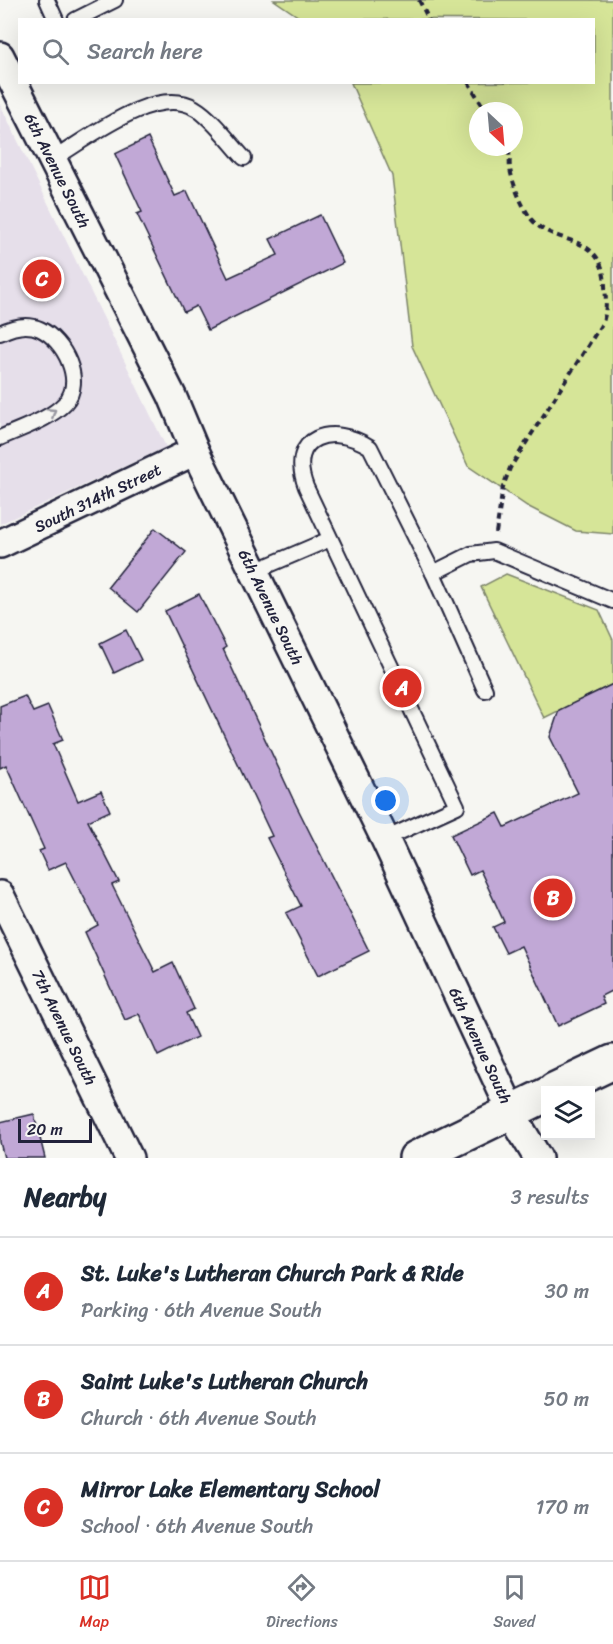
<!DOCTYPE html>
<meta charset="utf-8">
<style>
body{margin:0;font-family:Sriracha,sans-serif;background:#f2f2f3;color:#1f2937}
.controls{position:absolute;right:18px;bottom:18px;display:grid;overflow:hidden;border-radius:0px;box-shadow:0 6px 24px #0002}
.controls button{width:54px;height:54px;display:grid;place-items:center;padding:0;border:0;border-bottom:2px solid #e0e1e3;background:#fff;color:#1f2937;font:30px sans-serif}
.compass{position:absolute;left:469px;top:102px;width:54px;height:54px;border-radius:50%;background:#fff;box-shadow:0 6px 24px #0002;rotate:154deg}
.scale{position:absolute;left:18px;bottom:15px;width:74px;box-sizing:border-box;padding-left:6px;border:3px solid #22223b;border-top:0;font-size:16px;line-height:21px;white-space:nowrap;color:#22223b;-webkit-text-stroke:4px #f6f6f2;paint-order:stroke}
.you{position:absolute;left:386px;top:801px;width:21px;height:21px;margin:-15px;border:4px solid #fff;border-radius:50%;background:#1a73e8;box-shadow:0 0 0 9px #1a73e833}
.badge{display:grid;place-items:center;width:39px;height:39px;border-radius:50%;background:#d93025;color:#fff;font-size:20px;font-weight:700}
.pin{position:absolute;translate:-50% -50%;border:3px solid #fff;box-shadow:0 2px 6px #0006}
.list{margin:0;padding:0;list-style:none}
h2{display:flex;justify-content:space-between;align-items:center;height:78px;margin:0;padding:0 24px;font-size:26px}
h2 small{font-size:20px;font-weight:400;color:#747a83}
.list li{display:grid;grid-template-columns:39px 1fr auto;gap:18px;align-items:center;box-sizing:border-box;height:108px;padding:0 24px;border-top:2px solid #e0e1e3}
.list b{display:block;font-size:22px;white-space:nowrap}
.list p{margin:0;font-size:20px;white-space:nowrap;color:#747a83}
.list em{font-size:20px;font-style:normal;color:#747a83}
.icon{flex:none;width:33px;height:33px;fill:none;stroke:currentColor;stroke-width:2;stroke-linecap:round;stroke-linejoin:round}
.map{position:relative;flex:none;width:613px;height:1158px;overflow:hidden}
.search{position:absolute;background:#fff;box-shadow:0 6px 24px #0002;left:18px;right:18px;top:18px;height:66px;display:flex;align-items:center;gap:15px;box-sizing:border-box;padding:0 21px;border-radius:0px;color:#747a83;font-size:22px}
.sheet{height:402px;background:#fff}
nav{display:flex;justify-content:space-around;align-items:center;box-sizing:border-box;height:84px;border-top:2px solid #e0e1e3;background:#fff;font-size:16px;color:#747a83}
nav a{display:grid;justify-items:center;gap:3px}
nav .on{color:#d93025}
.map>svg:first-child{display:block}
</style>
<div class="map">
<svg width="613" height="1158" viewBox="0 0 613 1158">
<rect width="100%" height="100%" fill="#f6f6f2"/>
<filter id="ink" filterUnits="userSpaceOnUse"><feTurbulence type="fractalNoise" baseFrequency=".0167" numOctaves="2"/><feDisplacementMap in="SourceGraphic" scale="12" xChannelSelector="R" yChannelSelector="G"/><feConvolveMatrix kernelMatrix="1 2 1 2 8 2 1 2 1" color-interpolation-filters="sRGB"/></filter>
<g filter="url(#ink)">
<path fill="#e6dfea" d="M0 104 166 447 0 524Z"/>
<g fill="#d6e598" stroke="#7c846a" stroke-width="1.5" fill-rule="evenodd">
<path d="M274 0H613V534L576 531 527 506 468 466 412 346 392 176 351 83 594 82V20L302 19ZM478 111H514V147H478Z"/>
<path d="M506 574 599 610 613 640V684L544 718 481 587Z"/>
</g>
<g fill="#c1a8d6" stroke="#22223b" stroke-width="1.5">
<path d="M148 138 175 196 187 191 228 278 278 255 270 239 320 215 343 263 208 330 196 306 184 312 137 214 142 212 115 154Z"/>
<path d="M155 528 186 552 138 612 108 587Z"/>
<path d="M199 594 226 647 223 649 293 799 369 951 318 976 286 913 301 906 267 838 272 836 165 611Z"/>
<path d="M126 630 141 660 114 673 100 643Z"/>
<path d="M613 684V990L601 996 604 1004 558 1026 521 946 506 953 493 927 504 922 480 870 470 875 451 835 498 813 505 827 578 793 550 737 559 710Z"/>
<path d="M25 696 33 712 48 706 63 740 53 744 78 801 101 791 110 811 88 821 119 882 112 885 155 972 173 963 194 1009 186 1013 197 1037 158 1056 139 1014 125 1020 85 932 98 925 66 862 48 870 39 851 44 849 6 765 0 768V706Z"/>
<path d="M34 1114 45 1158H4L0 1142V1122Z"/>
</g>
<g fill="none" stroke-linecap="round" stroke-linejoin="round">
<defs>
<g id="service">
<path d="M47 0 56 20"/>
<path d="M75 20 115 0"/>
<path d="M53 159C87 139 156 84 195 108 211 117 231 144 244 158"/>
<path d="M0 333C12 327 27 323 40 329 64 340 85 381 65 403 49 420 21 428 0 438"/>
<path d="M255 571 330 539"/>
<path d="M433 573 471 554 494 551 613 601"/>
<path d="M385 839 457 806 306 487C286 435 333 423 370 447L433 573 485 690"/>
</g>
<g id="minor">
<path id="s1" d="M0 56 172 396 195 451 385 839 518 1125 538 1158"/>
<path id="s2" d="M0 544 195 451"/>
<path id="s3" d="M0 895 129 1158"/>
</g>
<g id="tertiary">
<path d="M554 1090 613 1062"/>
<path d="M416 1158 546 1095"/>
</g>
</defs>
<use href="#service" stroke="#22223b" stroke-width="18"/>
<use href="#minor" stroke="#22223b" stroke-width="32"/>
<use href="#tertiary" stroke="#22223b" stroke-width="38"/>
<g stroke="#22223b" stroke-width="4" stroke-dasharray="6 4.5" stroke-linecap="butt">
<path d="M419 0 429 20"/>
<path d="M468 82 486 111"/>
<path d="M496 533 503 487 510 468 603 322C607 310 606 298 605 286 603 231 555 247 532 220 522 207 513 185 510 169 509 161 511 155 507 147"/>
</g>
<use href="#service" stroke="#f6f6f2" stroke-width="14"/>
<use href="#minor" stroke="#f6f6f2" stroke-width="27"/>
<use href="#tertiary" stroke="#f6f6f2" stroke-width="33"/>
</g>
<defs><path id="oneway-chevron" d="M-2-3.5L2.5 0L-2 3.5" fill="none" stroke-width="1.6" stroke-linecap="round" stroke-linejoin="round" transform="scale(1.5)"/></defs>
<use stroke="#9797a0" href="#oneway-chevron" transform="translate(52 412) rotate(-33)"/>
</g>
<g text-anchor="middle" stroke-width="5" stroke-linejoin="round" paint-order="stroke">
<g font-size="16" fill="#22223b" stroke="#f6f6f2">
<text dy="6" stroke="none"><textPath href="#s1" startOffset="128">6th Avenue South</textPath></text>
<text dy="6" stroke="none"><textPath href="#s2" startOffset="108">South 314th Street</textPath></text>
<text dy="6" stroke="none"><textPath href="#s1" startOffset="614">6th Avenue South</textPath></text>
<text dy="6" stroke="none"><textPath href="#s3" startOffset="147">7th Avenue South</textPath></text>
<text dy="6" stroke="none"><textPath href="#s1" startOffset="1100">6th Avenue South</textPath></text>
</g>
</g>
</svg>
<div class="controls">
<button><svg class="icon" aria-label="layers" viewBox="0 0 24 24"><path d="M12 4l9 5-9 5-9-5zM3 14l9 5 9-5"/></svg></button>
</div>
<svg class="compass" viewBox="-18 -18 36 36"><path d="M0-13l5 13h-10z" fill="#e53935"/><path d="M0 13l5-13h-10z" fill="#747a83"/></svg>
<div class="scale">20 m</div>
<div class="you"></div>
<div class="pin badge" style="left:402px;top:688px">A</div>
<div class="pin badge" style="left:553px;top:898px">B</div>
<div class="pin badge" style="left:42px;top:279px">C</div>
<div class="search"><svg class="icon" aria-label="search" viewBox="0 0 24 24"><circle cx="10" cy="10" r="6"/><path d="M15 15l6 6"/></svg>Search here</div>
</div>
<section class="sheet">
<h2>Nearby<small>3 results</small></h2>
<ul class="list">
<li><span class="badge">A</span><div><b>St. Luke's Lutheran Church Park &amp; Ride</b><p>Parking · 6th Avenue South</p></div><em>30 m</em></li>
<li><span class="badge">B</span><div><b>Saint Luke's Lutheran Church</b><p>Church · 6th Avenue South</p></div><em>50 m</em></li>
<li><span class="badge">C</span><div><b>Mirror Lake Elementary School</b><p>School · 6th Avenue South</p></div><em>170 m</em></li>
</ul>
</section>
<nav>
<a class="on"><svg class="icon" aria-label="map" viewBox="0 0 24 24"><path d="M3 6l6-2 6 2 6-2v14l-6 2-6-2-6 2zM9 4v14M15 6v14"/></svg>Map</a>
<a><svg class="icon" aria-label="directions" viewBox="0 0 24 24"><path d="M12 3l9 9-9 9-9-9zM9 14v-3h6M13 9l2 2-2 2"/></svg>Directions</a>
<a><svg class="icon" aria-label="saved" viewBox="0 0 24 24"><path d="M7 4h10v16l-5-4-5 4z"/></svg>Saved</a>
</nav>
